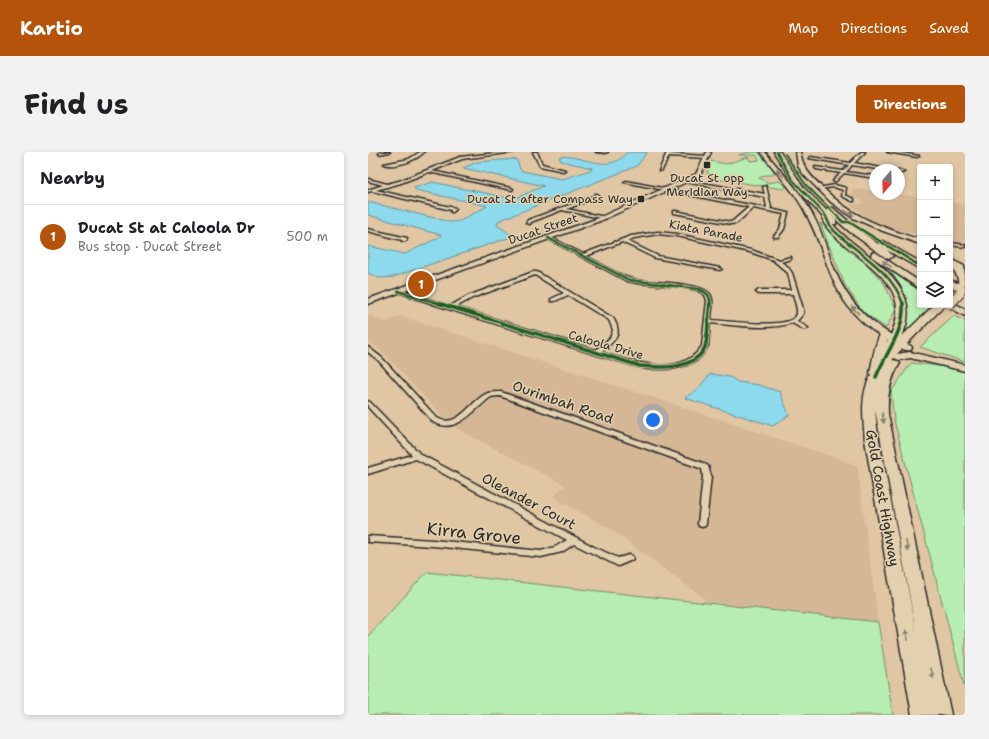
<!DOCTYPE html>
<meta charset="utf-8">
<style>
body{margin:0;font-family:"Shantell Sans",sans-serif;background:#f2f2f2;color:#202124}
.controls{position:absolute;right:12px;top:12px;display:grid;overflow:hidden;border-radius:4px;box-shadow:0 2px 6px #0003}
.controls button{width:36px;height:36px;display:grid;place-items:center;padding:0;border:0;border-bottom:1px solid #e0e0e0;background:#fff;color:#202124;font:20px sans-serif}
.compass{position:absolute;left:501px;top:12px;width:36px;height:36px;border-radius:50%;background:#fff;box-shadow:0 2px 6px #0003;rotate:199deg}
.you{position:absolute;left:285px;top:268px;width:14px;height:14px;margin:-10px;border:3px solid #fff;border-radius:50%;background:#1a73e8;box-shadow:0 0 0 6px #1a73e833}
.badge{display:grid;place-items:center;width:26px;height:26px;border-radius:50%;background:#b45309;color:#fff;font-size:13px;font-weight:700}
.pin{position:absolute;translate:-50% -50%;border:2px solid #fff;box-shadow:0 1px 4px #0006}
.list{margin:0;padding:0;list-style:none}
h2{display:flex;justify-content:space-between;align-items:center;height:52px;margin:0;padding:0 16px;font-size:17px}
h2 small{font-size:13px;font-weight:400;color:#757577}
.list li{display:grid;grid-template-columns:26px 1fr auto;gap:12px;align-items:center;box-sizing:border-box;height:64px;padding:0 16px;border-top:1px solid #e0e0e0}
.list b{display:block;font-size:15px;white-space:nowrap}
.list p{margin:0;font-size:13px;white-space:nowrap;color:#757577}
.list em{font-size:13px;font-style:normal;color:#757577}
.icon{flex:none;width:22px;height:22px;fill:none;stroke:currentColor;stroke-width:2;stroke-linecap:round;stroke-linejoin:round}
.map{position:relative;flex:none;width:597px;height:563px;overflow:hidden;border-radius:4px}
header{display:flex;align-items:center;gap:24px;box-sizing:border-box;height:56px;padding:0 20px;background:#b45309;color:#fff}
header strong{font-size:19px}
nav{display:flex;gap:22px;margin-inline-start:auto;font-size:14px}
.intro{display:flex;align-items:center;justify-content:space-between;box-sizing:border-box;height:96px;padding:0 24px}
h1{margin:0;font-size:28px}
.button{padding:10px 18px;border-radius:4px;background:#b45309;color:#fff;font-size:14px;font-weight:700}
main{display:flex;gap:24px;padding:0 24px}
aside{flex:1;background:#fff;border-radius:4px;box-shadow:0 2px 6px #0003}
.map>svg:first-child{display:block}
</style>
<header>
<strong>Kartio</strong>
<nav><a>Map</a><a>Directions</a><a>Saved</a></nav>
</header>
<div class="intro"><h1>Find us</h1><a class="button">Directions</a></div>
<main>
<aside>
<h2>Nearby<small></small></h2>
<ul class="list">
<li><span class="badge">1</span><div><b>Ducat St at Caloola Dr</b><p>Bus stop · Ducat Street</p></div><em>500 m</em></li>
</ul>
</aside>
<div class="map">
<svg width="597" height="563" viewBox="0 0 597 563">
<rect width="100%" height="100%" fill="#e0c6a3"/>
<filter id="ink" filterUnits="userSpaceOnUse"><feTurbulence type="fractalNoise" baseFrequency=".025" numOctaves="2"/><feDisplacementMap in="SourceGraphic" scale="8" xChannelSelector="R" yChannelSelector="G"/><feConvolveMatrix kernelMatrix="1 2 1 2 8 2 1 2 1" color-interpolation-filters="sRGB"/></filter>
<g filter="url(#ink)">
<g fill="#d5b796">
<path d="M495 37 507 39V42H531L552 45V83L529 79 506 71 482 52H493L494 48 491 46 482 44 485 40 483 39Z"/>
<path d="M582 50 597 53V92L582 89Z"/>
<path d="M0 163 18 170 32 164 299 250 489 313 510 470 336 450V446L241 376 185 345 197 333 93 279 78 268 12 197 0 189Z"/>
</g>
<g fill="#b7edb0" stroke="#718c6e">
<path d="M381 0H390L406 19 405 23H397L391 26 401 31 411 29 418 35 416 37 348 27V24L339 21 343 9 358 12 380 5 382 9 391 8 388 3H371Z"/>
<path d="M452 71 494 108 516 131 528 157 518 176 495 160 477 133Z"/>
<path d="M522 119 552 139V153H564L542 182 537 181C542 149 541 145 522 119Z"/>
<path d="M586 164 597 169V210L552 195Z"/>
<path d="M543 211 572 214 597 220V537L526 268 523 240Z"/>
<path d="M59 420 510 470 525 563H0V484Z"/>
</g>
<g fill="#8cdaeb" stroke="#65949e">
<path d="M259 0H279L269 14 130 69 129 73 142 82 140 86 25 125 11 126 0 121V94L37 102 70 86 73 83 0 63V50L83 70 92 69 119 54 48 38 46 36 65 30 101 38 106 37 103 38 145 47 176 34 95 16 109 10 145 7 149 8 152 17 154 19 194 27 223 18 224 16 193 9 191 5C209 0 242 25 259 0Z"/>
<path d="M342 222 362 225 370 230 391 233 412 240 421 263 405 274 317 246 331 236Z"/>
</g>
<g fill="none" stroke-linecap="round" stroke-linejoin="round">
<defs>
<g id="street">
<path d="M12 0H22L11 2Z"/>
<path d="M52 0H56C48 9 27 16 16 12L41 7Z"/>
<path d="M136 0H147L94 7 64 19 143 36 145 37 144 38 61 20 33 31 8 38 87 56 88 57 85 60H83V58L4 39 0 40V38L15 33 0 29V27L19 32 31 29 92 5Z"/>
<path d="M165 0H169L174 12 197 18 195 19 172 14Z"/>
<path d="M228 0H240L238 1Z"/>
<path d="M299 0H303L302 2 339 4 341 5 339 6 301 4 294 18 291 19Z"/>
<path d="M493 0H497L486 11 524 18H515L484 13 478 20 507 24V26L476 21 467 30 465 29 473 21 448 17 447 15 475 19 481 13 441 6 443 5 482 11Z"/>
<path d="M519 0H528L551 4 549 5Z"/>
<path d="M531 18 536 20 534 21 531 20Z"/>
<path d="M318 28 397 42 395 35 398 34 403 55 402 57 420 61 416 77 410 85H406V84L412 77 416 62 385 56 369 71 363 72 306 61V59H307L363 70 365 69 381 55 256 30 258 29 398 56 399 55 397 45 317 30 316 29Z"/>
<path d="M467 33 478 36 477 43 486 47V49H484L474 44 475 38 466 35 451 37 449 36Z"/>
<path d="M227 42H229L231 44 199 57 237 65V67L194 58 163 70 162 72 158 71 160 68 226 44Z"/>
<path d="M0 77 39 86V87L38 89H34V88L0 79Z"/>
<path d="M290 80 309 82 383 98 411 108 423 105V107L413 110 420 115 424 121 435 157V162L429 169 440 176 439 177H435L424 171C398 179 369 173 342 171L340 194 334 203 328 209 319 213 308 216 299 217H280L270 215 226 202 80 157 27 139 30 137 32 138 82 154 100 144 165 120H169L245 166C256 183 246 189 233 200 264 209 312 228 334 194L339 148 337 143 329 138 312 135 269 131 259 129 178 86 182 85 215 102 263 84ZM290 82 309 84 382 100 405 108 420 121 424 138H391L388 140 391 142H425L429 157V162C428 164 427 166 425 167 411 176 361 169 343 168 343 159 347 147 341 141 330 130 285 131 268 128 255 126 232 111 218 104L254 90 287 106 352 118 354 117 352 116 290 104 259 89 266 86ZM167 123 196 141 183 147V149H187L200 143 241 168 245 178 242 186 228 198 88 155 104 146Z"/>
<path d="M552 85V87L542 88 540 87 542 86Z"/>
<path d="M582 91 597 93V95L582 93Z"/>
<path d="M0 195 14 206 69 266C91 278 103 247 120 241 124 240 129 240 133 240L335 311 340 314 343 324 338 372 337 374 334 375 331 374 330 372 335 324 334 317 329 315 132 244C130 244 126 244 123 245 119 247 115 252 111 255 97 268 83 280 65 270L10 208 0 200Z"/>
<path d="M0 249 2 250 52 302 226 395 250 406 261 403 264 404 265 406 264 408 250 414 206 392 194 400 173 405 65 394 0 390V384L65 388 173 399 187 395 199 388 48 307 0 322V316L44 303 0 255Z"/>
</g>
<g id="secondary">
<path d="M339 0H343L332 24 232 69 0 152V147L228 67 328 22Z"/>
<path d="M393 0H397C412 19 430 36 442 58 452 75 458 95 465 114 481 155 505 174 543 194L544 196 543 198C535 200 525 191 518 187 457 150 466 111 435 56 424 36 406 19 393 0Z"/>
<path d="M428 0H432C436 18 442 23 455 36 485 66 512 74 552 88V92L515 79 485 66 463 50 435 22 430 14Z"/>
<path d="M582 106C595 111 597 126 597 139H594L590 137C593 122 582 118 582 106Z"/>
</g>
<g id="highway">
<path d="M406 0H412L436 36 468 68V72H465L467 75C495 105 559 131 534 184L566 153H577L529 202 542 200 597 213V219L542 206 531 208 526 206 524 208 530 209 532 211C522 227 519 243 520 262L583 563H544L497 288C495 265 492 243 503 223L502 221C505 207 506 193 513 181H521L522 183 518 192C554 133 494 114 461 78L456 71 454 64 431 39ZM507 257 508 262 549 484 511 288C509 278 508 267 507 257Z"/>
<path d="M459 56H465L488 76 510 92 514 89 517 90 552 110V117L519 98 525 104 521 107 518 106 482 80 459 60Z"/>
<path d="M507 100 552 130V137L504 105 503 103 504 101Z"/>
<path d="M586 109 596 114 597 125 594 124 590 118 583 114V110Z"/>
<path d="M582 128 597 134V141L582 135Z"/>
<path d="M582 149 597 157V164L579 154 578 153H582Z"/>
</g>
</defs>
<use href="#street" stroke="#2b2b2b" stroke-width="3"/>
<use href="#secondary" stroke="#2b2b2b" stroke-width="3"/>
<use href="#highway" stroke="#2b2b2b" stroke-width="3"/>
<use href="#street" fill="#e3d0ae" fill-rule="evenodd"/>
<use href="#secondary" fill="#e3d0ae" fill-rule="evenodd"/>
<use href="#highway" fill="#e3d0ae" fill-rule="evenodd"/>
<defs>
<path id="highway-bridge" d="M582 152 592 141"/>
</defs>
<use href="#highway-bridge" stroke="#2b2b2b" stroke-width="11" stroke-linecap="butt"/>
<use href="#highway-bridge" stroke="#e3d0ae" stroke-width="9"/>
<defs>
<g id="cycleway-far2">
<path d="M409 0 424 27 458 64 459 68"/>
<path d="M417 2 438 33 473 68"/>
</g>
<g id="cycleway-far1">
<path d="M459 67C462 77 471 83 479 90 501 108 526 124 535 152"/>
<path d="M472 67 475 70H481L552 114"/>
<path d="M180 86 261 128 330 137C338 140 343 143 342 152"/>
<path d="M30 139 73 152"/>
</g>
<g id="cycleway">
<path d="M70 151 272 214C292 216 327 218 337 195 340 186 340 162 342 151"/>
<path d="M508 225C518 200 537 179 535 151"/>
</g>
</defs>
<use href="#cycleway-far2" stroke="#e3d0ae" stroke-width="3.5"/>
<use href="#cycleway-far1" stroke="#e3d0ae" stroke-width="4"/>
<use href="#cycleway" stroke="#e3d0ae" stroke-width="5.5"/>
<use href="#cycleway-far2" stroke="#1b5e20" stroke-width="2"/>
<use href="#cycleway-far1" stroke="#1b5e20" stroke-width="2.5"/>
<use href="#cycleway" stroke="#1b5e20" stroke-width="3.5"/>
</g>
<defs><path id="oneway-solid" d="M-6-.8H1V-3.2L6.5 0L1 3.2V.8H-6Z"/></defs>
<g fill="#877e6c">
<use href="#oneway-solid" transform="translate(412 21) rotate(-130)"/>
<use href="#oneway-solid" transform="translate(481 61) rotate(32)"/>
<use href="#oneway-solid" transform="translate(519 112) rotate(-145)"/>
<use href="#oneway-solid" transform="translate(487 158) rotate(-133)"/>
<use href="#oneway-solid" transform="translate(515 266) rotate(81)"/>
<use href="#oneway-solid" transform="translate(539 394) rotate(79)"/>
<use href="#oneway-solid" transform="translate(539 483) rotate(-100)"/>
<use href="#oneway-solid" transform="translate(564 521) rotate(78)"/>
</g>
</g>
<g fill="#2b2b2b" stroke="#e3d0ae" stroke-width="1.5">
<rect x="335" y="9" width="8" height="8" rx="2"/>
<rect x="269" y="43" width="8" height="8" rx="2"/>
</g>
<g text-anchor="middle" stroke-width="3" stroke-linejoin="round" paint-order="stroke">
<g font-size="12" fill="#2b2b2b" stroke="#e3d0ae">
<text x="339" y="30">Ducat St opp<tspan x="339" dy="14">Meridian Way</tspan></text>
<text x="265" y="51" text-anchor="end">Ducat St after Compass Way</text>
</g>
<g font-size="12" fill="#2b2b2b" stroke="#e3d0ae">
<text transform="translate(175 77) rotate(-19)" y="4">Ducat Street</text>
<text transform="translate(338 79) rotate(11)" y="4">Kiata Parade</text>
<text transform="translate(238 193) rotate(16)" y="4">Caloola Drive</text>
</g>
<g font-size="14" fill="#2b2b2b" stroke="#e3d0ae">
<text transform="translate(195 250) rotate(19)" y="5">Ourimbah Road</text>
<text transform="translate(515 346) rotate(80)" y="5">Gold Coast Highway</text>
<text transform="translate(161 349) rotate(28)" y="5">Oleander Court</text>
</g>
<g font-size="17" fill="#2b2b2b" stroke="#e3d0ae">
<text transform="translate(106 381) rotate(6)" y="6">Kirra Grove</text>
</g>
</g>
</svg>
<div class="controls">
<button>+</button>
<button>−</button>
<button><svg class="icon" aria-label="locate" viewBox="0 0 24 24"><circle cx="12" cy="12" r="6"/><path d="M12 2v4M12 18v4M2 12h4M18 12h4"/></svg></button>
<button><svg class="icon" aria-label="layers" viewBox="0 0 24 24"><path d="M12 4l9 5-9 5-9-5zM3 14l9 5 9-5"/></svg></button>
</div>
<svg class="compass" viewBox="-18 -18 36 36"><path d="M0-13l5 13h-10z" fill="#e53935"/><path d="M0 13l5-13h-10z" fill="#757577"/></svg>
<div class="you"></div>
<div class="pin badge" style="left:53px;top:132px">1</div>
</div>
</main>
